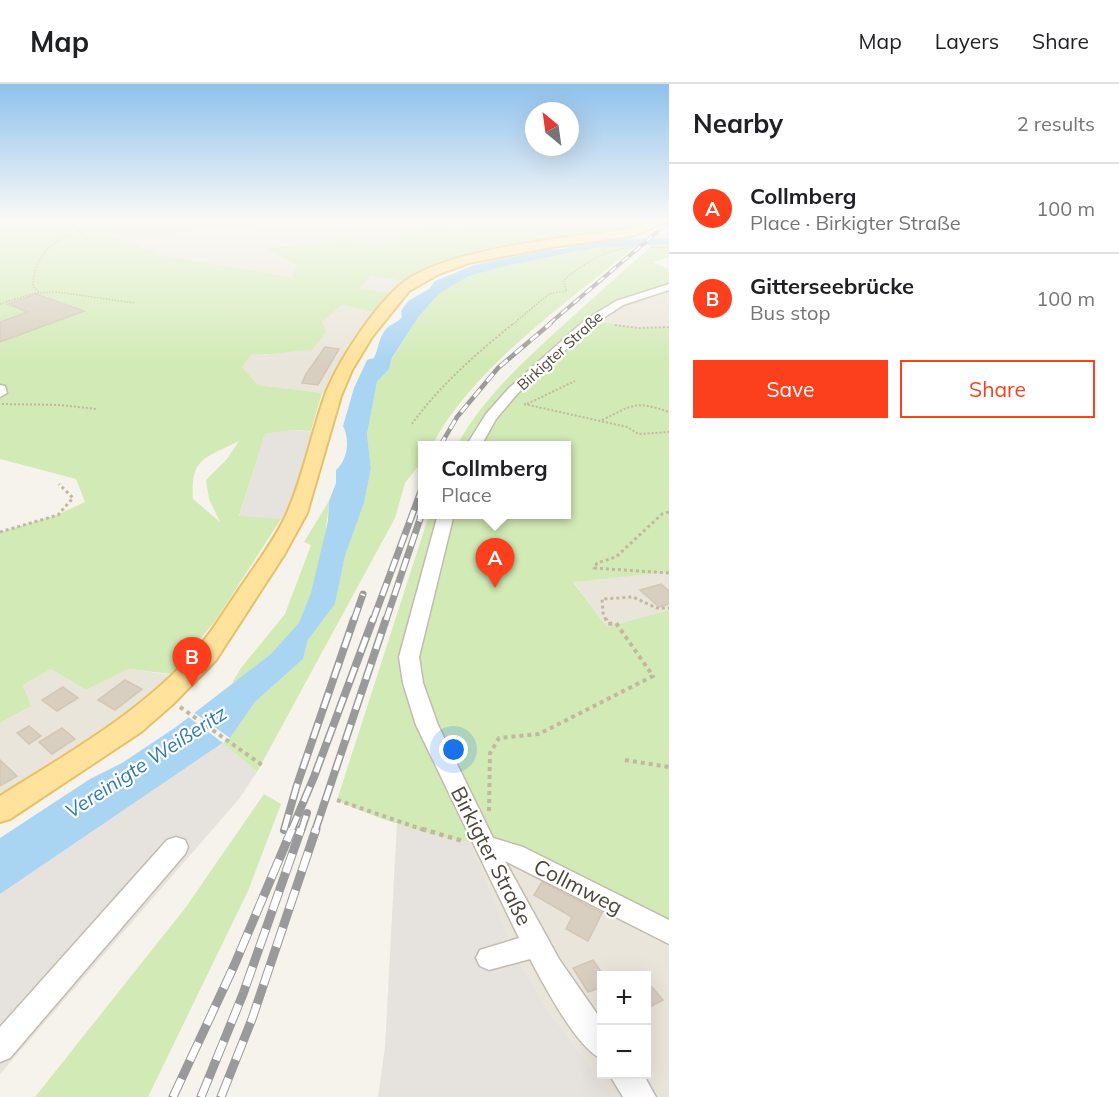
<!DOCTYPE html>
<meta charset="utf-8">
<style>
body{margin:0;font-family:Mulish,sans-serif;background:#f6f6f6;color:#202124}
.controls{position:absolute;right:18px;bottom:18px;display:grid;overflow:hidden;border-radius:0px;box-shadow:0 6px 24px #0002}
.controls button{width:54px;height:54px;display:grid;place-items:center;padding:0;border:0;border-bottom:2px solid #e0e0e0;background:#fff;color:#202124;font:30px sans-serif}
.compass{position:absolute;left:525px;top:18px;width:54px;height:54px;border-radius:50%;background:#fff;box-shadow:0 6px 24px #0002;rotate:331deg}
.you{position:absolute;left:454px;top:666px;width:21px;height:21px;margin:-15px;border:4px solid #fff;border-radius:50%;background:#1a73e8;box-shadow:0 0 0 9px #1a73e833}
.badge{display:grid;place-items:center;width:39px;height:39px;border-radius:50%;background:#fc3f1d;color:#fff;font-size:20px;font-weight:700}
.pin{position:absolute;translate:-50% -50px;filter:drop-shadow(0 2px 3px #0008)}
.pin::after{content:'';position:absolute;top:32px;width:21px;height:18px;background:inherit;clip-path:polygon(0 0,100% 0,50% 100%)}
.popup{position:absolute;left:418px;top:357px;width:153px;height:78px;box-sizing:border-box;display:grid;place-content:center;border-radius:0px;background:#fff;filter:drop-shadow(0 2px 4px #0005);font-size:20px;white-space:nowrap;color:#757577}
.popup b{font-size:22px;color:#202124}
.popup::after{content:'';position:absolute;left:50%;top:100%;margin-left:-12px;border:12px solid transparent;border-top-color:#fff}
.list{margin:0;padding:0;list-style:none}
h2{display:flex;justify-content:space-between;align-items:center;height:78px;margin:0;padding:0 24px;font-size:26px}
h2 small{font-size:20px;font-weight:400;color:#757577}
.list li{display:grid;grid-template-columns:39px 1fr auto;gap:18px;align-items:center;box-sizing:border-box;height:90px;padding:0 24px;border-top:2px solid #e0e0e0}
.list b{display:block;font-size:22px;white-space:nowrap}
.list p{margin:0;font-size:20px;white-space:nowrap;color:#757577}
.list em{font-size:20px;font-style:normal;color:#757577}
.actions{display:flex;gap:12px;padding:18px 24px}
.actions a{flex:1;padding:14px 0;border:2px solid #fc3f1d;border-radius:0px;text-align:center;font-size:21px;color:#fc3f1d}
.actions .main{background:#fc3f1d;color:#fff}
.map{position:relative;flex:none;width:669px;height:1013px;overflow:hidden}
header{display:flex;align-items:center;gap:36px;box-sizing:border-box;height:84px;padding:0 30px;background:#fff;border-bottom:2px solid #e0e0e0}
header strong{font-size:28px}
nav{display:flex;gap:33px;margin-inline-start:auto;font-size:21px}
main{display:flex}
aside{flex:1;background:#fff}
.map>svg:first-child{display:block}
</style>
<header>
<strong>Map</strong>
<nav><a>Map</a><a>Layers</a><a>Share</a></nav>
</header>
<main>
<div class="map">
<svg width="669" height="1013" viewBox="0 0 669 1013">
<rect width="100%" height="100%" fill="#f6f3ec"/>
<g fill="#eae5da" fill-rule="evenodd">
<path d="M280 137H493L462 141 431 139 400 156 379 160 348 155 266 166 297 181 293 193 166 172 106 151 194 148 195 144 259 141 258 138Z"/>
<path d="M370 192 406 198 393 210 358 205Z"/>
<path d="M669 203V243L639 244 592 235 605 226Z"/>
<path d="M342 221 377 229 328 310 258 301 242 283 252 270 265 271 289 266H312L322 238Z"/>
<path d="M669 488V526L607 543 573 497Z"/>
<path d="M51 585 86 606 129 585 177 592 158 610 0 717V639L31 622 23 601Z"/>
<path d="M471 759 485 761 669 839V1013H614L552 932 516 873ZM602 892H646V990H602Z"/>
</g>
<g fill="#e6e2dd">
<path d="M292 346 316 348 285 436 239 433 265 350Z"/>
<path d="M223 659 257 688 239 715 0 990V810Z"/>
<path d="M397 738 471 759 516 873 552 932 614 1013H378L385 963Z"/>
</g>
<g fill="#d2eab5" fill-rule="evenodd">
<path d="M0 137H280L259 138 260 141 195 144V148L108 151 166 172 292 193 297 181 265 165 348 155 379 160 400 156 401 148 431 139 462 141 493 137H647L635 144 457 174 424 186 402 197 370 192 359 205 389 209 373 228 342 221 322 238 326 248 312 266C292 266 272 272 252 270L242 283 258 301 322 309 311 347 292 346 265 350 239 432 281 435 215 537 171 590 129 585 86 606 51 585 23 601 31 622 0 639V448L57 431 85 418 76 395 0 375ZM239 357 227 375 206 396 209 415 220 438 193 415C190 373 206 374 239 357Z"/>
<path d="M669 160V173L653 178 669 185V203L642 210 593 236 639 244 669 243V488L573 498 607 543 669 526V839L485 761C440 754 377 736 337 716L429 431 567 430V362L457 361C483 314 521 280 560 244 591 216 622 188 653 161Z"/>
<path d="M637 161C566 220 476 280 432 361L423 362V376L405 399 395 434 257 688 223 659 230 654 255 618 303 575 308 556 335 520 345 472 364 419 371 385 367 350 377 298 389 285 392 275 419 232 440 209 469 192 510 181 594 164Z"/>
<path d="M329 417C326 454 317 505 300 538 289 557 252 590 232 599L241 584 285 530 311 461 304 458Z"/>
<path d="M264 710 281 720 248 807 148 1013H35L186 823Z"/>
</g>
<path fill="#a9d4f2" d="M669 154V160L594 164 510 181 469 192 440 209 419 232 392 274 389 285 377 298 367 350 371 385 364 419 345 472 335 520 308 556 303 575 255 618 230 654 0 810V754L90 695 122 679 176 643 271 570 299 539 311 509 328 437 329 417 336 399V386C348 376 350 355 343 342L354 304 367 276 374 274C379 264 378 255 386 245 391 240 397 239 402 233L401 227 408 217 429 205 435 197 474 181 545 166 563 165 577 160 620 155Z"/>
<path fill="#f6f3ec" d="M193 628 230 654 223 659 187 632Z"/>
<g fill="#d8cfc1" stroke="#d3c7b4" stroke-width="1.5">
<path d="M36 210 84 227 0 258V238L28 228 8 220Z"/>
<path d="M325 263 339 265 318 301 302 299 306 290Z"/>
<path d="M661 500 669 507V520L659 523 640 506Z"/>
<path d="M125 596 142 605 115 626 98 616Z"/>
<path d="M63 603 78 614 57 627 42 616Z"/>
<path d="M29 642 41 652 29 660 17 649Z"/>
<path d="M62 644 75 655 52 670 39 658Z"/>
<path d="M0 676 17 692 0 702Z"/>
<path d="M542 798 602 829 588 857 566 845 572 833 534 811Z"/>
<path d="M593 876 602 889V903L588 908 573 884Z"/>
<path d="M646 896 663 916 646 925Z"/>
</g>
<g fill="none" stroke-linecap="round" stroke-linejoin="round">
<defs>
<g id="minor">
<path d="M313 137H327L322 140Z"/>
<path d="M669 200V206L623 221 593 241 518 309 496 335 481 362H466L486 330 509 304 585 236 616 217Z"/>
<path d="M0 301 5 302 7 309 0 313Z"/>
<path d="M438 430H454L419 573 423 599 438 641 493 754 523 763 669 836V860L505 777 559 875 602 937V975C577 965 543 899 530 875L489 886 480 882 476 874 480 866 519 854 416 641 403 599 399 573Z"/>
<path d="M176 753 185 756 188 763 185 770 10 974 0 978V943L167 756Z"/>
<path d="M609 990H643L656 1013H623Z"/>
</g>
<path id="major" d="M649 137H663L650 145 631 152 552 163 469 179 439 190 409 207 372 253 352 286 341 312 307 429 284 471 216 576 173 620 141 648 10 735 0 738V712C70 668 142 628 197 565 213 547 226 524 240 504 256 480 275 456 287 429 303 393 311 351 324 314 336 280 372 226 399 202 434 170 533 158 581 151 604 148 628 148 649 137Z"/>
</defs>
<use href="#minor" stroke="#c2bbae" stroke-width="3"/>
<use href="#major" stroke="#e6c16a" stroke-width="4"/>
<g stroke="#c4b79f" stroke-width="1.5" stroke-dasharray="1.5 1.5" stroke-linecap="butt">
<path d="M71 137 88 155"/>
<path d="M663 152 669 151"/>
<path d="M650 163 669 164"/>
<path d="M39 208 33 203C33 172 53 155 81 147"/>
<path d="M0 220 35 209 57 208 135 219"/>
<path d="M513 240 549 210 567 207 563 197C585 178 606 165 635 163"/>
</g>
<g stroke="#c4b79f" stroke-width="2" stroke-dasharray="2 2" stroke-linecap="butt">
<path d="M615 241 639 244 669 243"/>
<path d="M2 320 60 321 96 325"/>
<path d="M524 320 627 343 639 350 669 348"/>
<path d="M527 320 575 297"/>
<path d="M602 336C633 321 635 316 669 328"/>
<path d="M412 340C440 301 477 269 514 239"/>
</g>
<g stroke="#c4b79f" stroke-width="3" stroke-dasharray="3 3" stroke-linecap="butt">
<path d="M669 428 662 430 616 473 597 479 594 484 669 489"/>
<path d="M0 448 58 431 73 414 59 400"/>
<path d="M606 536 603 529 602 515 633 513 657 524H669"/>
</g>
<g stroke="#c4b79f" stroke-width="4" stroke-dasharray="4 4" stroke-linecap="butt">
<path d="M180 623 262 681"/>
<path d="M625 676 669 683"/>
<path d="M337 716 427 747"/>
<path d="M489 727 490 669 499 654 539 650 653 592 616 539 608 540 606 535"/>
</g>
<path stroke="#c4b79f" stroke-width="4.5" stroke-dasharray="4.5 4.5" stroke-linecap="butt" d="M422 745 463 757"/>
<use href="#minor" fill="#fff" fill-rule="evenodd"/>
<use href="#major" fill="#ffe39c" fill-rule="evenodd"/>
<defs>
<path id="rail-far4" d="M549 240 669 138"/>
<path id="rail-far3" d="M440 362 457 333 498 284 551 239"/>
<g id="rail-far2">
<path d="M354 536 363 510"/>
<path d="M373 536 423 402"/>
<path d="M386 536 423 426"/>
</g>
<g id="rail-far1">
<path d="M284 746 297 701 354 535"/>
<path d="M291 747 314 693 373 535"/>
<path d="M301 747 307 729"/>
<path d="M315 747 386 535"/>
</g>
<g id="rail">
<path d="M173 1013 234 882 292 745"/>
<path d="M201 1013 243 910 301 745"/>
<path d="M221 1013 252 935 316 745"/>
</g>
</defs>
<use href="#rail-far4" stroke="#9a9a9a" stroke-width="4"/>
<use href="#rail-far3" stroke="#9a9a9a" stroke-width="4.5"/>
<use href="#rail-far2" stroke="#9a9a9a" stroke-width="7"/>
<use href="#rail-far1" stroke="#9a9a9a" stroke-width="8"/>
<use href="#rail" stroke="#9a9a9a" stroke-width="9"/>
<use href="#rail-far4" stroke="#fff" stroke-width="2" stroke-dasharray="8" stroke-linecap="butt"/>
<use href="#rail-far3" stroke="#fff" stroke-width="3" stroke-dasharray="10" stroke-linecap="butt"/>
<use href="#rail-far2" stroke="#fff" stroke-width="4.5" stroke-dasharray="13" stroke-linecap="butt"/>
<use href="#rail-far1" stroke="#fff" stroke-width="5" stroke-dasharray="16" stroke-linecap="butt"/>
<use href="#rail" stroke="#fff" stroke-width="7" stroke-dasharray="20" stroke-linecap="butt"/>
</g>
<linearGradient id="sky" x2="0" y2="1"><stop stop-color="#8fc1ec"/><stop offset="0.49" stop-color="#fbfaf6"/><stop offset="1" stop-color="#fbfaf6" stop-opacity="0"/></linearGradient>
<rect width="669" height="279" fill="url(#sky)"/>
<g text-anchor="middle" stroke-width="4.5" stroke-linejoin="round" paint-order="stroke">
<g font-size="15" fill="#4b4439" stroke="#fff">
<text transform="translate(560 267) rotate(-42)" y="5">Birkigter Straße</text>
</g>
<g font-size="20" font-style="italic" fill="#2e7ab2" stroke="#fff">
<text transform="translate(146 678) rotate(-33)" y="7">Vereinigte Weißeritz</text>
</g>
<g font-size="21" fill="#4b4439" stroke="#fff">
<text transform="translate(491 772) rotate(63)" y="7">Birkigter Straße</text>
<text transform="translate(578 803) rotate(27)" y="7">Collmweg</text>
</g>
</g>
</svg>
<div class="controls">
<button>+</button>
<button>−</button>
</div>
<svg class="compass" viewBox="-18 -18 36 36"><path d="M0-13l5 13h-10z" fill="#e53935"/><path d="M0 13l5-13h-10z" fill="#757577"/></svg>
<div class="you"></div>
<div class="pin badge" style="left:495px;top:504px">A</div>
<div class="popup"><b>Collmberg</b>Place</div>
<div class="pin badge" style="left:192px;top:603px">B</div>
</div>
<aside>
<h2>Nearby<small>2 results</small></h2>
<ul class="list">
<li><span class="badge">A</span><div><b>Collmberg</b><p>Place · Birkigter Straße</p></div><em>100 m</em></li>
<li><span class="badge">B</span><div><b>Gitterseebrücke</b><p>Bus stop</p></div><em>100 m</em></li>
</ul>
<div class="actions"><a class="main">Save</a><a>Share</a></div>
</aside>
</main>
